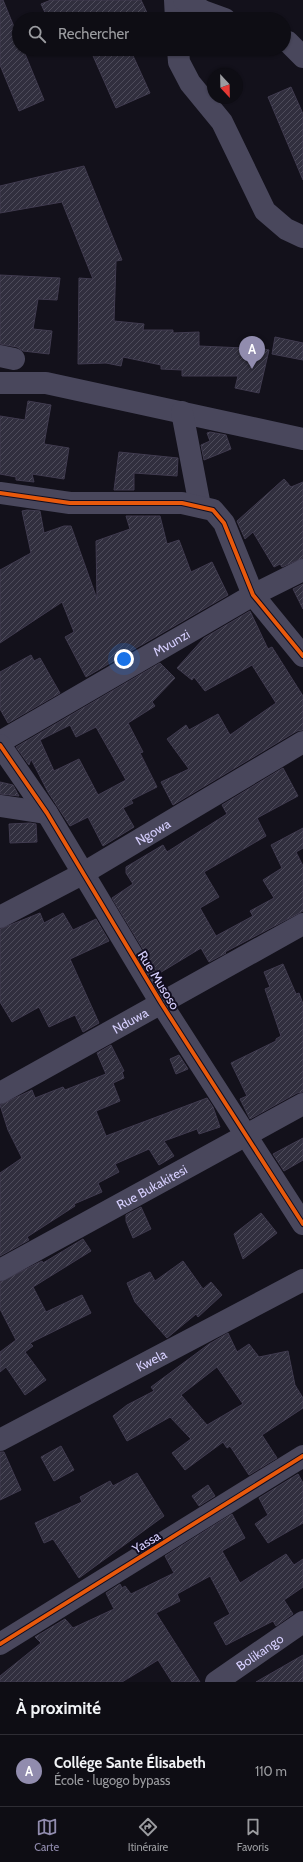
<!DOCTYPE html>
<html lang="fr">
<meta charset="utf-8">
<style>
body{margin:0;font-family:Cabin,sans-serif;background:#1c1b22;color:#f1f3f6}
.compass{position:absolute;left:207px;top:68px;width:36px;height:36px;border-radius:50%;background:#0e0d14;box-shadow:0 1px 3px #0004;rotate:158deg}
.you{position:absolute;left:124px;top:659px;width:14px;height:14px;margin:-10px;border:3px solid #fff;border-radius:50%;background:#1a73e8;box-shadow:0 0 0 6px #1a73e833}
.badge{display:grid;place-items:center;width:26px;height:26px;border-radius:50%;background:#918cae;color:#fff;font-size:13px;font-weight:700}
.pin{position:absolute;translate:-50% -33px;filter:drop-shadow(0 1px 2px #0008)}
.pin::after{content:'';position:absolute;top:21px;width:14px;height:12px;background:inherit;clip-path:polygon(0 0,100% 0,50% 100%)}
.list{margin:0;padding:0;list-style:none}
h2{display:flex;justify-content:space-between;align-items:center;height:52px;margin:0;padding:0 16px;font-size:17px}
h2 small{font-size:13px;font-weight:400;color:#9b9ca0}
.list li{display:grid;grid-template-columns:26px 1fr auto;gap:12px;align-items:center;box-sizing:border-box;height:72px;padding:0 16px;border-top:1px solid #2e2d34}
.list b{display:block;font-size:15px;white-space:nowrap}
.list p{margin:0;font-size:13px;white-space:nowrap;color:#9b9ca0}
.list em{font-size:13px;font-style:normal;color:#9b9ca0}
.icon{flex:none;width:22px;height:22px;fill:none;stroke:currentColor;stroke-width:2;stroke-linecap:round;stroke-linejoin:round}
.map{position:relative;flex:none;width:303px;height:1682px;overflow:hidden}
.search{position:absolute;background:#0e0d14;box-shadow:0 1px 3px #0004;left:12px;right:12px;top:12px;height:44px;display:flex;align-items:center;gap:10px;box-sizing:border-box;padding:0 14px;border-radius:22px;color:#9b9ca0;font-size:15px}
.sheet{height:124px;background:#0e0d14}
nav{display:flex;justify-content:space-around;align-items:center;box-sizing:border-box;height:56px;border-top:1px solid #2e2d34;background:#0e0d14;font-size:11px;color:#9b9ca0}
nav a{display:grid;justify-items:center;gap:2px}
nav .on{color:#918cae}
.map>svg:first-child{display:block}
</style>
<div class="map">
<svg width="303" height="1682" viewBox="0 0 303 1682">
<defs>
<pattern id="building-hatch" width="6" height="6" patternUnits="userSpaceOnUse"><rect width="6" height="6" fill="#312f3e"/><path d="M-1 1l2-2M0 6l6-6M5 7l2-2" fill="none" stroke="#4e4c5b"/></pattern>
</defs>
<rect width="100%" height="100%" fill="#13111b"/>
<g fill="url(#building-hatch)" stroke="#403b4f" fill-rule="evenodd">
<path d="M0 0H3L19 39V49H23L44 100 19 111 0 65Z"/>
<path d="M51 0H141L150 19H48L41 4Z"/>
<path d="M90 49H130L150 93 116 108Z"/>
<path d="M291 87 303 114V180L268 97Z"/>
<path d="M84 166 122 260 116 261 114 321 144 324 143 330H173V333L199 332V346L244 348 245 345 269 350 259 393 235 388 238 376H182V370L161 369V365L123 357 121 366 106 363 78 364 79 278 93 279 62 202 0 213V186Z"/>
<path d="M0 275 60 278 57 300 38 299 33 329 52 331 49 354 23 351 17 347 0 344Z"/>
<path d="M275 337 303 343V360L272 354Z"/>
<path d="M28 401 51 405 44 444 69 448 64 479 32 474 34 482 16 480V477L0 474V416L25 420Z"/>
<path d="M210 432 226 435 231 449 204 460 201 445 210 441 207 433Z"/>
<path d="M119 452 178 458 177 476 134 473V490H114Z"/>
<path d="M284 479 291 487 303 482V558L282 567 280 564 274 567 253 532 245 539 237 521Z"/>
<path d="M27 510 40 511 44 533 64 526H71L97 599 96 541 130 529 126 516H160L167 544 179 540 191 572 212 562 228 595 86 677 65 637 74 632 62 602 0 643V570L31 553 22 511Z"/>
<path d="M303 584V609L293 589Z"/>
<path d="M250 611 268 649 272 647 303 696V730L297 731 173 805 161 782 189 769 167 739 186 725 189 730 218 714 230 735 276 703 252 665 205 691 194 677 192 680 177 668 204 638Z"/>
<path d="M31 655 34 661 40 658 60 693 8 723 0 709V672Z"/>
<path d="M160 663 175 678 152 702 155 706 128 723 143 752 140 753 157 787 131 800 133 803 123 808 134 827 103 846 88 817 70 826 48 792 31 759 29 765 16 747ZM70 725 76 737 96 727 126 780 98 795 79 759 54 771 40 740Z"/>
<path d="M283 768 298 796 257 818 266 836 204 872 219 897 200 908 216 936 253 916 250 911 274 898 263 880 282 868 271 845 303 828V848L296 852 303 866V911L225 952 226 953 209 962 201 948 158 974 112 898 133 884 126 873V867L163 845 167 852 227 814 222 805Z"/>
<path d="M0 782 13 785 19 796 0 794Z"/>
<path d="M30 823 36 824 37 842 10 843 9 824Z"/>
<path d="M40 913 44 923 63 913 73 930 96 919 109 941 70 959 99 1023 83 1032 75 1015 49 1027 39 1007 12 1022 0 1002V929Z"/>
<path d="M283 964 296 994 299 993 303 1004V1092L297 1093 250 1119 240 1099 247 1096 231 1063 276 1041V1039L281 1036 265 989 270 987 264 972Z"/>
<path d="M111 1045 124 1071 122 1072 124 1078 113 1083 120 1101 96 1111 106 1136 207 1098 213 1107 220 1127 199 1134 197 1129 164 1141 174 1156 159 1165 149 1149 115 1164 119 1172 98 1183 102 1192 74 1204 75 1206 27 1237 29 1240 0 1256V1173L22 1158 8 1130 0 1105 32 1090 35 1098 63 1087 65 1090 106 1074 97 1053Z"/>
<path d="M179 1055 188 1069 176 1074 170 1059Z"/>
<path d="M303 1138V1160L284 1171 273 1154Z"/>
<path d="M141 1207 151 1229 133 1238 126 1221V1215Z"/>
<path d="M261 1213 277 1233 243 1259 234 1234Z"/>
<path d="M83 1239 91 1251 33 1287 46 1312 82 1295 91 1313 30 1343 33 1346 25 1352 46 1380 25 1395 6 1367 0 1372V1352L16 1340 0 1309V1282L42 1261 43 1263Z"/>
<path d="M183 1261 203 1289 211 1282 222 1295 198 1317 196 1314 167 1338 135 1302 127 1283 150 1272 155 1281Z"/>
<path d="M228 1333 237 1352 249 1344 259 1357 288 1351 295 1385 303 1398V1408L262 1435 277 1458 249 1475 230 1446 227 1448 223 1442 185 1470 172 1453 191 1439 170 1417 127 1441 113 1416 127 1405 154 1391 151 1387 209 1344ZM217 1367 243 1404 207 1425 181 1395Z"/>
<path d="M61 1446 74 1470 54 1481 41 1457Z"/>
<path d="M0 1452H4L21 1490 0 1500Z"/>
<path d="M137 1473 164 1516 79 1578 53 1539 44 1543 35 1523 82 1502 80 1497 110 1481 113 1486Z"/>
<path d="M298 1474 303 1483V1523L268 1543 255 1524 268 1515 259 1498Z"/>
<path d="M208 1485 215 1496 199 1506 192 1496Z"/>
<path d="M232 1514 245 1538 222 1551 240 1583 286 1554 294 1565 303 1559V1587L284 1600 293 1614 276 1626 273 1621 226 1645 214 1623 230 1614 210 1576 177 1594 180 1601 156 1613 200 1682H172L158 1660 122 1682H0V1676L41 1643 35 1637 65 1619 73 1628 114 1609 106 1593 120 1584 122 1588 125 1586 131 1594 174 1573 165 1556Z"/>
<path d="M303 1655V1682H256Z"/>
</g>
<g fill="none" stroke-linecap="round" stroke-linejoin="round">
<g stroke="#49475c" stroke-width="22">
<path d="M175 0 176 19"/>
<path d="M184 0 203 11 225 19"/>
<path d="M284 41 288 42 303 57"/>
<path d="M178 49 179 62 190 83 222 122 265 211 286 229 303 237"/>
<path d="M0 356 14 359"/>
<path d="M0 383H46L303 439"/>
<path d="M182 412 200 506"/>
<path d="M0 493 70 503H182L213 510 224 523 253 595 303 656"/>
<path id="s1" d="M0 742 253 595 303 570"/>
<path d="M0 745 47 813 161 1003 303 1224"/>
<path d="M0 806 47 813"/>
<path id="s2" d="M0 917 82 874 303 742"/>
<path id="s3" d="M0 1093 303 924"/>
<path id="s4" d="M0 1270 303 1104"/>
<path id="s5" d="M0 1440 303 1280"/>
<path d="M0 1644 303 1456"/>
<path id="s6" d="M216 1682 303 1622"/>
</g>
<defs>
<g id="cycleway">
<path d="M0 493 70 503H182L213 510 224 523 253 595 303 656"/>
<path d="M0 745 47 813 161 1003 303 1224"/>
<path d="M0 1644 303 1456"/>
</g>
</defs>
<use href="#cycleway" stroke="#110d1f" stroke-width="6"/>
<use href="#cycleway" stroke="#e8590c" stroke-width="4"/>
</g>
<g text-anchor="middle" stroke-width="4" stroke-linejoin="round" paint-order="stroke">
<g font-size="13" fill="#d5cefd" stroke="#110d1f">
<text dy="5" stroke="none"><textPath href="#s1" startOffset="198">Mvunzi</textPath></text>
<text dy="5" stroke="none"><textPath href="#s2" startOffset="175">Ngowa</textPath></text>
<text transform="translate(159 980) rotate(58)" y="5">Rue Musoso</text>
<text dy="5" stroke="none"><textPath href="#s3" startOffset="149">Nduwa</textPath></text>
<text dy="5" stroke="none"><textPath href="#s4" startOffset="173">Rue Bukakitesi</textPath></text>
<text dy="5" stroke="none"><textPath href="#s5" startOffset="171">Kwela</textPath></text>
<text transform="translate(146 1542) rotate(-32)" y="5">Yassa</text>
<text dy="5" stroke="none"><textPath href="#s6" startOffset="53">Bolikango</textPath></text>
</g>
</g>
</svg>
<svg class="compass" viewBox="-18 -18 36 36"><path d="M0-13l5 13h-10z" fill="#e53935"/><path d="M0 13l5-13h-10z" fill="#9b9ca0"/></svg>
<div class="you"></div>
<div class="pin badge" style="left:252px;top:369px">A</div>
<div class="search"><svg class="icon" aria-label="search" viewBox="0 0 24 24"><circle cx="10" cy="10" r="6"/><path d="M15 15l6 6"/></svg>Rechercher</div>
</div>
<section class="sheet">
<h2>À proximité<small></small></h2>
<ul class="list">
<li><span class="badge">A</span><div><b>Collége Sante Élisabeth</b><p>École · lugogo bypass</p></div><em>110 m</em></li>
</ul>
</section>
<nav>
<a class="on"><svg class="icon" aria-label="map" viewBox="0 0 24 24"><path d="M3 6l6-2 6 2 6-2v14l-6 2-6-2-6 2zM9 4v14M15 6v14"/></svg>Carte</a>
<a><svg class="icon" aria-label="directions" viewBox="0 0 24 24"><path d="M12 3l9 9-9 9-9-9zM9 14v-3h6M13 9l2 2-2 2"/></svg>Itinéraire</a>
<a><svg class="icon" aria-label="saved" viewBox="0 0 24 24"><path d="M7 4h10v16l-5-4-5 4z"/></svg>Favoris</a>
</nav>
